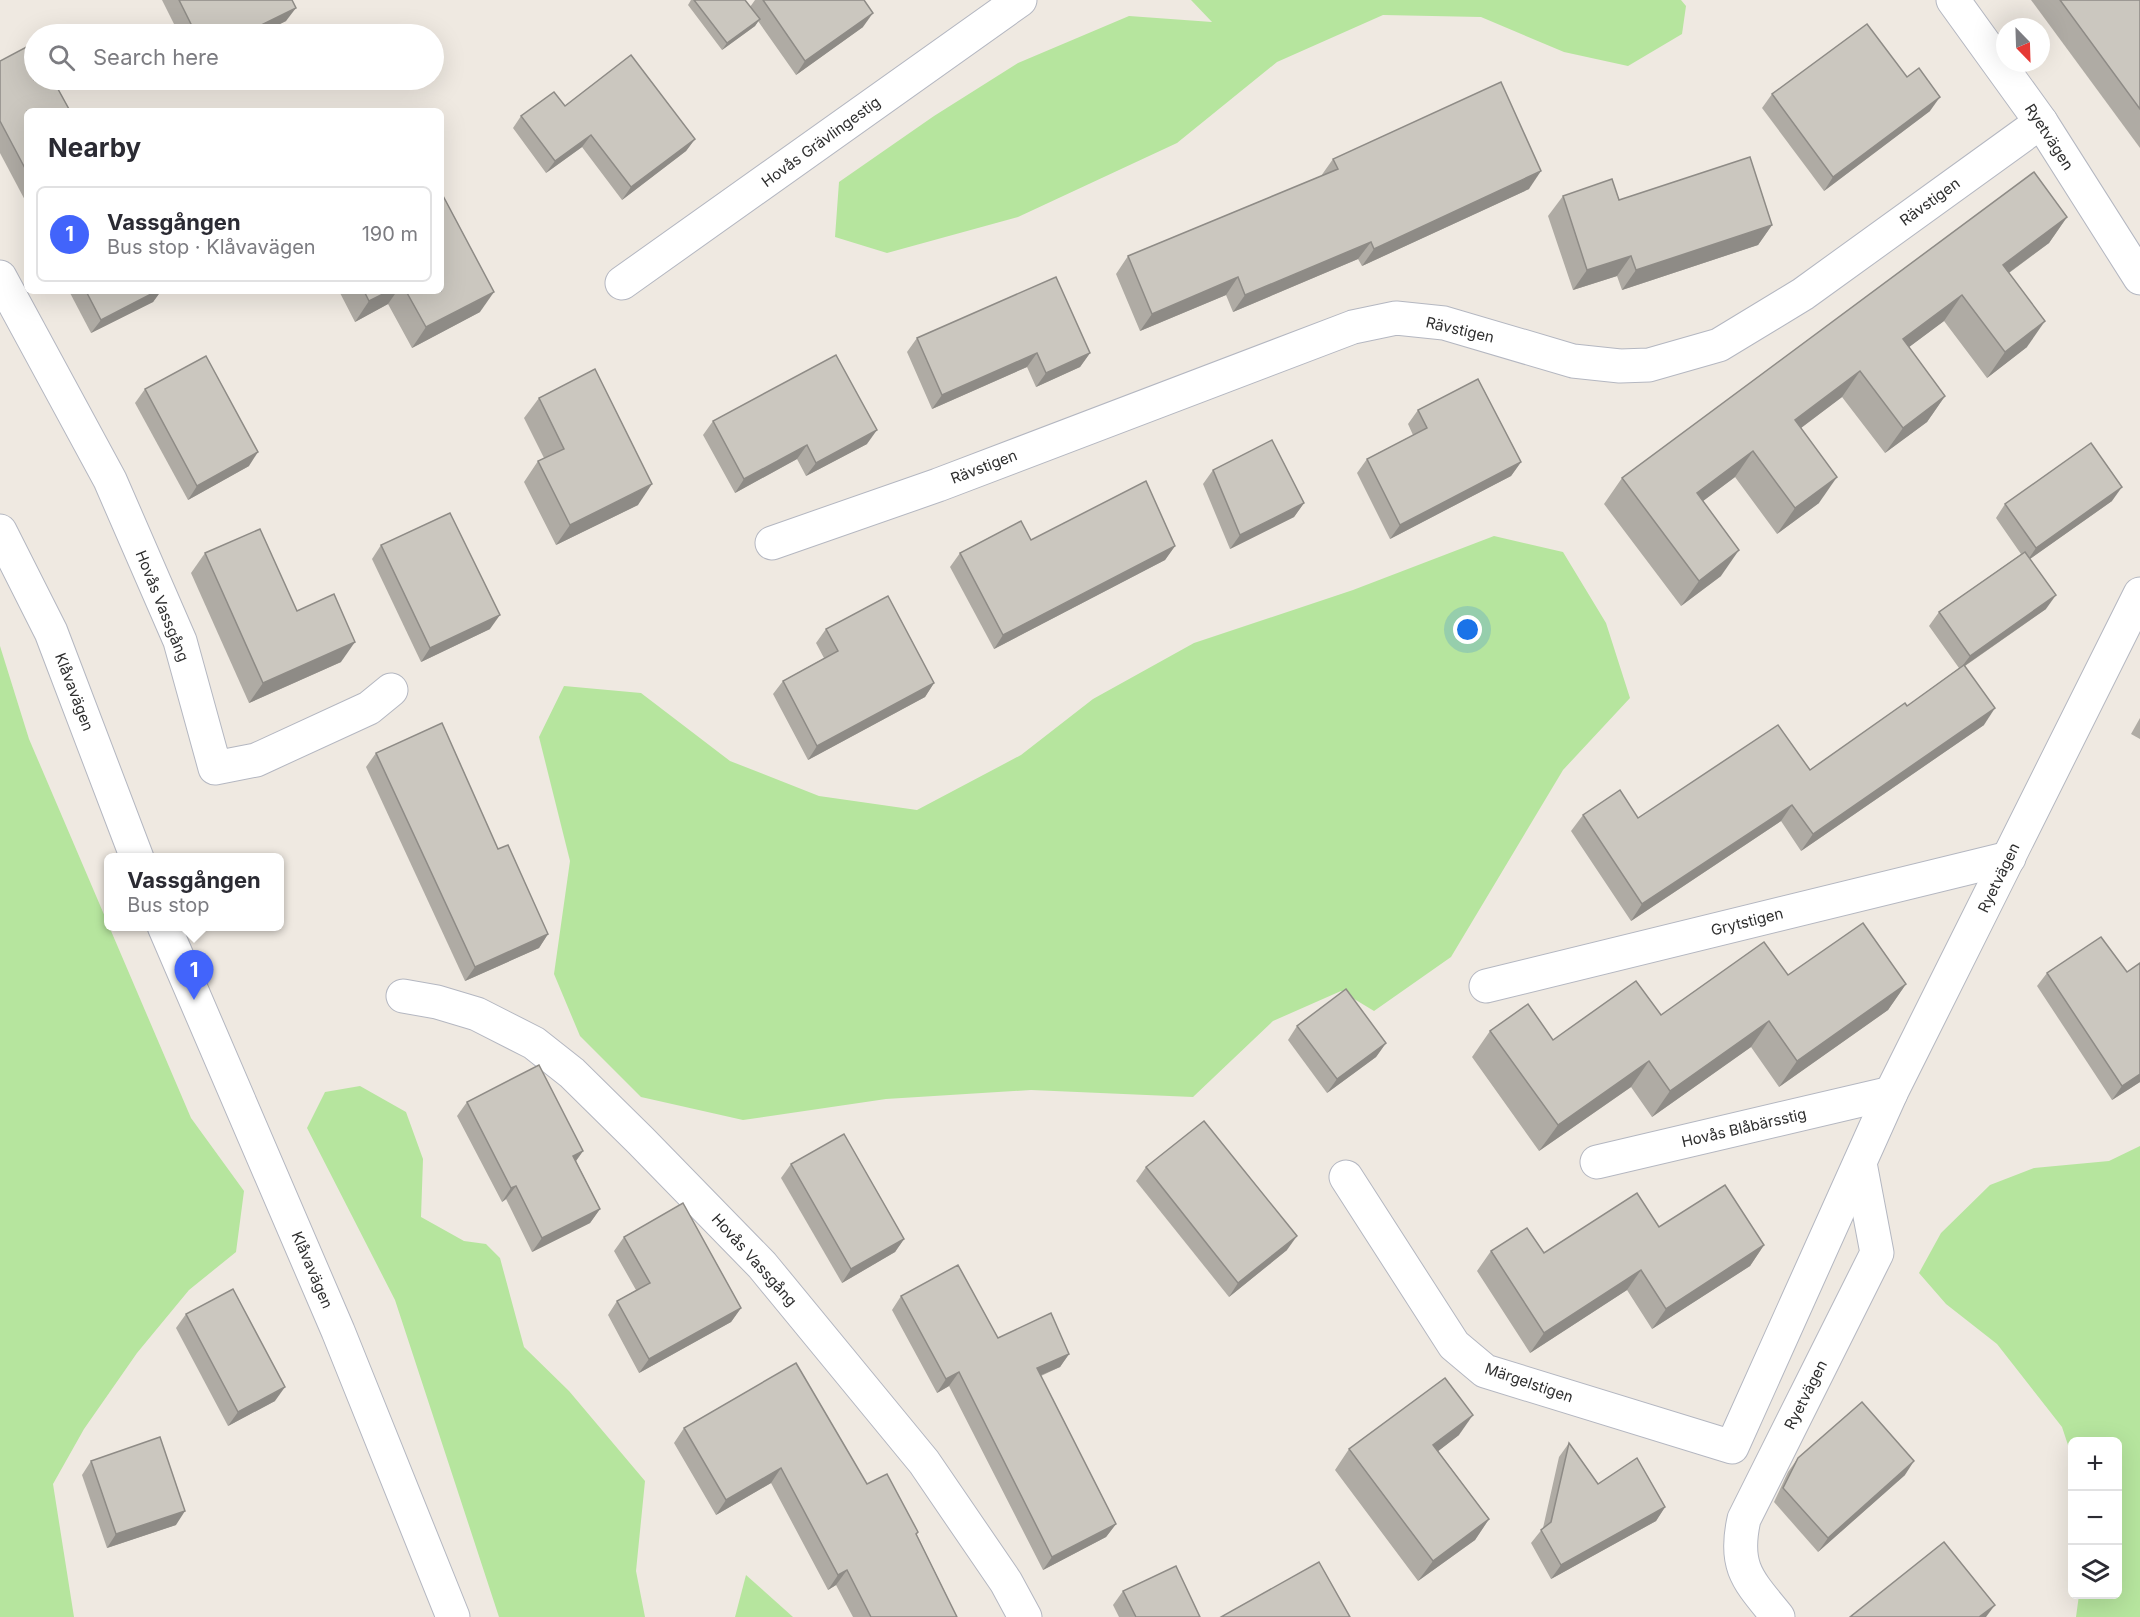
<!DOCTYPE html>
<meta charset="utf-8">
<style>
body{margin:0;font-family:Inter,sans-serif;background:#f7f7f7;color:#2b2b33}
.controls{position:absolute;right:18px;bottom:18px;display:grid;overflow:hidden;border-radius:9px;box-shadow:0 6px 24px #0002}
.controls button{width:54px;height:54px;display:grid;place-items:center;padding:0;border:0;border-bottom:2px solid #e1e1e2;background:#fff;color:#2b2b33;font:30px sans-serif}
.compass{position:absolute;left:1996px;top:18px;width:54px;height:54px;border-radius:50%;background:#fff;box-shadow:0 6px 24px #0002;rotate:157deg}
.you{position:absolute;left:1468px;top:630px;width:21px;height:21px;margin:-15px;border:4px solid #fff;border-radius:50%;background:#1a73e8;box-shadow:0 0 0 9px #1a73e833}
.badge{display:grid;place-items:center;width:39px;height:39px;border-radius:50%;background:#4264fb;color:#fff;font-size:20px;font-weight:700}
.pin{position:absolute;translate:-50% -50px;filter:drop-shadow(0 2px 3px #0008)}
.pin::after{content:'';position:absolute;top:32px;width:21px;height:18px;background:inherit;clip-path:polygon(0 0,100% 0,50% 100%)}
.popup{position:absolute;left:104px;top:853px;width:180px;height:78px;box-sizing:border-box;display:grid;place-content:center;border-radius:9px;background:#fff;filter:drop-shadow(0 2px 4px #0005);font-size:20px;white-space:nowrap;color:#7c7c81}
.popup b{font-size:22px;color:#2b2b33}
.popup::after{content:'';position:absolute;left:50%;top:100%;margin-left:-12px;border:12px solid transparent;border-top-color:#fff}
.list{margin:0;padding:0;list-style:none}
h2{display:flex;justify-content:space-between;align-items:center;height:78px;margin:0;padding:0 24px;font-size:26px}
h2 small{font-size:20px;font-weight:400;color:#7c7c81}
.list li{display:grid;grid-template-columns:39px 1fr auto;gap:18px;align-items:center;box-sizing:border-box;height:96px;margin:0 12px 12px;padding:0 12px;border:2px solid #e1e1e2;border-radius:9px}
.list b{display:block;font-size:22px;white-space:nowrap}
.list p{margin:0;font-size:20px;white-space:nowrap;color:#7c7c81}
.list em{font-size:20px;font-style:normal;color:#7c7c81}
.icon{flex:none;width:33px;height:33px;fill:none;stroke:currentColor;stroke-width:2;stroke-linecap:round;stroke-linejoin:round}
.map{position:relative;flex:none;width:2140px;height:1617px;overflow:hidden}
.search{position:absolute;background:#fff;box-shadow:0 6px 24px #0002;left:24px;top:24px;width:420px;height:66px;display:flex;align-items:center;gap:15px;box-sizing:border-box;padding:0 21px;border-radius:33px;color:#7c7c81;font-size:22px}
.panel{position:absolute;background:#fff;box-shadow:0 6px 24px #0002;left:24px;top:108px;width:420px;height:186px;border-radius:9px}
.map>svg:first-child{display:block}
</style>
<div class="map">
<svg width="2140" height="1617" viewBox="0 0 2140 1617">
<rect width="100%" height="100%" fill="#efe9e1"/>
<g fill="#b6e59e">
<path d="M1191 0H1681L1686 6 1682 34 1628 66 1564 52 1481 17 1383 15 1277 62 1177 143 1018 217 887 253 835 237 839 182 934 116 1018 63 1129 16 1212 22Z"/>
<path d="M1494 536 1563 552 1606 623 1630 698 1563 770 1451 957 1374 1011 1341 991 1273 1021 1193 1097 1031 1090 886 1099 743 1120 641 1097 580 1036 554 974 570 861 539 737 564 686 641 693 730 761 819 796 917 810 1021 755 1093 699 1194 643 1353 590Z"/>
<path d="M0 646 29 739 191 1118 244 1191 236 1252 189 1290 137 1353 84 1429 53 1484 74 1617H0Z"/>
<path d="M360 1086 406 1112 423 1159 421 1217 464 1241 486 1244 500 1258 524 1347 569 1391 645 1481 636 1571 645 1617H499L395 1300 307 1128 325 1092Z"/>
<path d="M2140 1146V1617H2076L2079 1595 2118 1594V1442H2072V1457L2062 1427 1997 1344 1946 1304 1919 1273 1941 1233 1990 1185 2034 1168 2109 1161Z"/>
<path d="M746 1575 793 1617H735Z"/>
</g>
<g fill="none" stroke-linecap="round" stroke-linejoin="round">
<defs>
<g id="minor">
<path d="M1953 0 2041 122 2140 278"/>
<path d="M0 277 110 480 180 641 215 768 256 760 369 708 391 690"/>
<path d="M622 283 1020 0"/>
<path d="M0 531 51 632 137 858"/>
<path d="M772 543 938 485 1353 327 1396 318 1444 323 1573 361 1620 366 1649 365 1719 345 1803 294 2041 122"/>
<path d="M164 926 338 1331 453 1617"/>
<path d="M1486 986 2009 858"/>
<path d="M403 996 437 1002 477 1014 534 1043 572 1073 641 1141 762 1265 924 1462 1006 1582 1025 1617"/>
<path d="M1597 1162 1891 1093"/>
<path d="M1346 1177 1454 1345 1485 1371 1732 1447 1891 1093 2140 594"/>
<path d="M1778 1617C1749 1581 1733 1568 1744 1519L1877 1253 1860 1163"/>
</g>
</defs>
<use href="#minor" stroke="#b4b7c1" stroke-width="35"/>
<use href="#minor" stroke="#fff" stroke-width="33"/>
</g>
<g fill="#afaba4">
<path d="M162 0H292L286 21 260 34H179Z"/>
<path d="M691 0H745L750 7 755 0H864L863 27 796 75 758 21 755 26 722 50 688 5Z"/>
<path d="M2031 0H2140V148Z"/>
<path d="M0 61 27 111V204L0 153Z"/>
<path d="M1772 94 1930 111 1824 191 1762 108Z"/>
<path d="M565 106 695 139 686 151 622 200 582 147 546 173 513 128 521 116Z"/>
<path d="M1333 159 1529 189 1362 266 1358 259 1233 312 1226 295 1140 331 1116 274 1128 256 1321 176Z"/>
<path d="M1563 196 1619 200 1772 225 1758 245 1622 290 1617 276 1573 290 1548 216Z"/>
<path d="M2067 217 2049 243 2009 273 2027 347 1987 378 1944 321 1909 347 1945 396 1927 422 1885 453 1842 397 1801 428 1819 503 1777 534 1735 477 1703 501 1721 576 1681 606 1604 504 1622 478Z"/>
<path d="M69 291H161L153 302 91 333Z"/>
<path d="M339 291H441L480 312 412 348 388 304 355 322Z"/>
<path d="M917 338 1090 353 1080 367 1036 387 1027 367 932 409 907 352Z"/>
<path d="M145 389 249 466 188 500 135 403Z"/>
<path d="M539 398 638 505 556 545 524 482 538 461 544 458 524 418Z"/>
<path d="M1418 410 1521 462 1511 476 1390 539 1357 473 1367 459 1413 435 1408 424Z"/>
<path d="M713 421 867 444 806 476 797 459 735 493 703 435Z"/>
<path d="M1213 470 1304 503 1294 517 1230 549 1203 484Z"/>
<path d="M2112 501 2030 559 2046 609 1965 666 1984 725 1801 851 1781 821 1631 921 1571 831 1583 815 1638 818 1810 770 1907 706 1959 668 1929 626 1939 612 2021 554 1996 518 2005 504Z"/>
<path d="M1031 540 1175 546 1165 560 994 649 950 567 960 553Z"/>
<path d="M381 545 490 629 421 662 372 559Z"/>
<path d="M205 553 341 662 249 703 191 573Z"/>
<path d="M826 629 934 683 925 697 808 760 773 694 783 681 824 658 816 643Z"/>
<path d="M2140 718V739L2131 734Z"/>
<path d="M376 753 498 849 548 934 539 948 465 981 366 767Z"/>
<path d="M2047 973 2140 1082 2112 1100 2037 986Z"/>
<path d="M1788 975 1906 984 1888 1010 1779 1087 1751 1047 1652 1117 1631 1087 1539 1151 1472 1057 1490 1031 1553 1040 1661 1015Z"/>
<path d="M1297 1026 1386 1043 1376 1057 1327 1093 1288 1040Z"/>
<path d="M467 1102 583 1151 576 1161 600 1209 590 1223 532 1252 506 1199 502 1202 457 1116Z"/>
<path d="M791 1164 904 1239 895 1252 842 1283 781 1178Z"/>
<path d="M1146 1167 1287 1250 1229 1297 1136 1181Z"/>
<path d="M1659 1227 1764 1245 1750 1266 1652 1329 1627 1290 1530 1353 1477 1271 1491 1251 1544 1253Z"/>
<path d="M624 1237 741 1308 731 1322 639 1373 608 1315 617 1301 636 1290 614 1251Z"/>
<path d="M901 1296 998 1338 1069 1354 1060 1367 1041 1376 1116 1524 1106 1537 1043 1570 949 1386 937 1393 892 1310Z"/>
<path d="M186 1314 275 1401 228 1426 176 1328Z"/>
<path d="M684 1428 867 1484 917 1535 957 1617H853L836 1585 828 1590 771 1483 716 1515 674 1443Z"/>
<path d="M1459 1435 1438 1451 1489 1519 1475 1540 1418 1581 1335 1470 1349 1449Z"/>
<path d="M1569 1443 1598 1484 1665 1507 1656 1521 1551 1579 1531 1543 1543 1528 1559 1457Z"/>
<path d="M1798 1458 1905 1475 1818 1552 1774 1502 1788 1472Z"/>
<path d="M91 1461 176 1525 107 1548 82 1475Z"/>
<path d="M1123 1591 1200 1617H1119L1113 1605Z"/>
</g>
<g fill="#8e8b86">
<path d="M296 8 286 21 260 34H243Z"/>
<path d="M873 13 863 27 796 75 805 61Z"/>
<path d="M760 19 755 26 722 50 727 43Z"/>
<path d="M1940 97 1930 111 1824 191 1833 177Z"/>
<path d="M591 135 582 147 546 173 555 161Z"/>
<path d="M695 139 686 151 622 200 631 187Z"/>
<path d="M1541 171 1529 189 1362 266 1374 249Z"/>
<path d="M2067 217 2049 243 1984 291 2003 265Z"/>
<path d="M1772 225 1758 245 1622 290 1636 270Z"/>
<path d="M1371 242 1358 259 1233 312 1245 295Z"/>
<path d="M1631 256 1617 276 1573 290 1587 270Z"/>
<path d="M1238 277 1226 295 1140 331 1152 314Z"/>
<path d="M157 291H161L153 302 91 333 101 320Z"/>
<path d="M389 291H397L388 304 355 322 369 301Z"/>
<path d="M494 292 480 312 412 348 426 327Z"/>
<path d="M1962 295 1944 321 1885 365 1903 339Z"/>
<path d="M2045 321 2027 347 1987 378 2005 352Z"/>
<path d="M1037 353 1027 367 932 409 942 395Z"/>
<path d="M1090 353 1080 367 1036 387 1046 373Z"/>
<path d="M1860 371 1842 397 1777 446 1795 420Z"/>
<path d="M1945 396 1927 422 1885 453 1903 428Z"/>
<path d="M877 430 867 444 806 476 816 463Z"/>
<path d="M807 445 797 459 735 493 744 479Z"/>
<path d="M1753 451 1735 477 1679 519 1697 493Z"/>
<path d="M258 452 249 466 188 500 197 486Z"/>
<path d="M1521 462 1511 476 1390 539 1400 525Z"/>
<path d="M1837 477 1819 503 1777 534 1795 508Z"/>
<path d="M652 484 638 505 556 545 570 525Z"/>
<path d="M2122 487 2112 501 2027 561 2036 548Z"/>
<path d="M1304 503 1294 517 1230 549 1240 535Z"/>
<path d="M1175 546 1165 560 994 649 1003 635Z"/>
<path d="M1739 550 1721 576 1681 606 1699 581Z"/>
<path d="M2056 595 2046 609 1960 669 1970 656Z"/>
<path d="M500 615 490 629 421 662 430 648Z"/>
<path d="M355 642 341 662 249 703 263 683Z"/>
<path d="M934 683 925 697 808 760 817 746Z"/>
<path d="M1995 708 1984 725 1801 851 1813 834Z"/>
<path d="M1792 805 1781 821 1631 921 1642 904Z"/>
<path d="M548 934 539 948 465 981 475 967Z"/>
<path d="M1906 984 1888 1010 1779 1087 1797 1061Z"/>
<path d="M1769 1021 1751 1047 1652 1117 1670 1091Z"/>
<path d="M1386 1043 1376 1057 1327 1093 1337 1079Z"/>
<path d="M1649 1061 1631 1087 1539 1151 1558 1125Z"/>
<path d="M2140 1074V1082L2112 1100 2122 1086Z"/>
<path d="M583 1151 573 1165V1156Z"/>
<path d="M516 1186 506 1199 502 1202 511 1188Z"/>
<path d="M600 1209 590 1223 532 1252 542 1238Z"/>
<path d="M1297 1236 1287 1250 1229 1297 1238 1283Z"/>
<path d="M904 1239 895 1252 842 1283 851 1269Z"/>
<path d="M1764 1245 1750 1266 1652 1329 1666 1309Z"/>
<path d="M1641 1270 1627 1290 1530 1353 1544 1333Z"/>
<path d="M741 1308 731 1322 639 1373 649 1359Z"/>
<path d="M1069 1354 1060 1367 1027 1381 1037 1368Z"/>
<path d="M959 1372 949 1386 937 1393 946 1379Z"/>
<path d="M285 1387 275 1401 228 1426 238 1412Z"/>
<path d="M1473 1415 1459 1435 1419 1466 1433 1445Z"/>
<path d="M1914 1461 1905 1475 1818 1552 1828 1538Z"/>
<path d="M781 1468 771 1483 716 1515 726 1500Z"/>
<path d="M1665 1507 1656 1521 1551 1579 1561 1565Z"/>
<path d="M185 1511 176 1525 107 1548 116 1534Z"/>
<path d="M1489 1519 1475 1540 1418 1581 1433 1561Z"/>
<path d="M1116 1524 1106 1537 1043 1570 1052 1557Z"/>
<path d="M847 1570 836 1585 828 1590 838 1575Z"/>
<path d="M1995 1605 1986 1617H1979Z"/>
</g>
<g fill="#cbc7bf" stroke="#8e8b86" stroke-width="1.5">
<path d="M179 0H292L296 8 243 34H196Z"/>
<path d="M694 0H745L760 19 727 43Z"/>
<path d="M763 0H864L873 13 805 61Z"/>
<path d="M2060 0H2140V109Z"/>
<path d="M1867 24 1907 77 1919 68 1940 97 1833 177 1772 94Z"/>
<path d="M34 43V80H53L70 111H27V172L0 121V61Z"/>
<path d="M631 55 695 139 631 187 591 135 555 161 521 116 554 92 565 106Z"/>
<path d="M1501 82 1541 171 1374 249 1371 242 1245 295 1238 277 1152 314 1128 256 1338 169 1333 159Z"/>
<path d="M1750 157 1772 225 1636 270 1631 256 1587 270 1563 196 1612 179 1619 200Z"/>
<path d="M2034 172 2067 217 2003 265 2045 321 2005 352 1962 295 1903 339 1945 396 1903 428 1860 371 1795 420 1837 477 1795 508 1753 451 1697 493 1739 550 1699 581 1622 478Z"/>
<path d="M441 192 494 292 426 327 406 291H441Z"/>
<path d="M1056 277 1090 353 1046 373 1037 353 942 395 917 338Z"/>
<path d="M86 291H157L101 320Z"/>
<path d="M364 291H389L369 301Z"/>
<path d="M836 355 877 430 816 463 807 445 744 479 713 421Z"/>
<path d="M206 356 258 452 197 486 145 389Z"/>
<path d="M595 369 652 484 570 525 538 461 564 449 539 398Z"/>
<path d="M1478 379 1521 462 1400 525 1367 459 1427 428 1418 410Z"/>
<path d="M1272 440 1304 503 1240 535 1213 470Z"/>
<path d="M2091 443 2122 487 2036 548 2005 504Z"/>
<path d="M1146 481 1175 546 1003 635 960 553 1021 521 1031 540Z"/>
<path d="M450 513 500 615 430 648 381 545Z"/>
<path d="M260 529 297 611 334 594 355 642 263 683 205 553Z"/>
<path d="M2025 552 2056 595 1970 656 1939 612Z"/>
<path d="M888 596 934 683 817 746 783 681 838 651 826 629Z"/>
<path d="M1964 665 1995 708 1813 834 1792 805 1642 904 1583 815 1620 790 1638 818 1778 725 1810 770 1905 703 1907 706Z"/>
<path d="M442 723 498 849 508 845 548 934 475 967 376 753Z"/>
<path d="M1863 923 1906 984 1797 1061 1769 1021 1670 1091 1649 1061 1558 1125 1490 1031 1528 1004 1553 1040 1636 981 1661 1015 1764 942 1788 975Z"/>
<path d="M2101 937 2127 972 2140 963V1074L2122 1086 2047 973Z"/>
<path d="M1346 989 1386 1043 1337 1079 1297 1026Z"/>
<path d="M539 1065 583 1151 573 1156 600 1209 542 1238 516 1186 511 1188 467 1102Z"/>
<path d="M1204 1121 1297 1236 1238 1283 1146 1167Z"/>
<path d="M844 1134 904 1239 851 1269 791 1164Z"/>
<path d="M1725 1185 1764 1245 1666 1309 1641 1270 1544 1333 1491 1251 1527 1228 1544 1253 1637 1193 1659 1227Z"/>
<path d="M683 1203 741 1308 649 1359 617 1301 650 1283 624 1237Z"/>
<path d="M958 1265 998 1338 1051 1313 1069 1354 1037 1368 1116 1524 1052 1557 959 1372 946 1379 901 1296Z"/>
<path d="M233 1289 285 1387 238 1412 186 1314Z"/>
<path d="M796 1363 867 1484 887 1474 918 1532 916 1534 957 1617H871L847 1570 838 1575 781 1468 726 1500 684 1428Z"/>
<path d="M1445 1378 1473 1415 1433 1445 1489 1519 1433 1561 1349 1449Z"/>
<path d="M1862 1402 1914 1461 1828 1538 1783 1488 1798 1458Z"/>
<path d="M160 1437 185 1511 116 1534 91 1461Z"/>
<path d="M1569 1443 1598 1484 1637 1458 1665 1507 1561 1565 1541 1530 1551 1522Z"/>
<path d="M1944 1542 1995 1605 1979 1617H1850Z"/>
<path d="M1319 1562 1350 1617H1221Z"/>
<path d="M1176 1566 1200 1617H1136L1123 1591Z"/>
</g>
<g text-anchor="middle" stroke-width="4.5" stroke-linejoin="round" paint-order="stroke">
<g font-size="15" fill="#2e2e2e" stroke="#fff">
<text transform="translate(2049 137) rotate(57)" y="5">Ryetvägen</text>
<text transform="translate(821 142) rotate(-36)" y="5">Hovås Grävlingestig</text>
<text transform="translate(1930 202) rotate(-36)" y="5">Rävstigen</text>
<text transform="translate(1460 330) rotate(13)" y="5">Rävstigen</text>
<text transform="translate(984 467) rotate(-21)" y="5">Rävstigen</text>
<text transform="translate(162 606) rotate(68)" y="5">Hovås Vassgång</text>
<text transform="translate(74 692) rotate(69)" y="5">Klåvavägen</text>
<text transform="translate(1999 878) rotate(-64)" y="5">Ryetvägen</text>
<text transform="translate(1747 922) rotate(-14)" y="5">Grytstigen</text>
<text transform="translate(1744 1128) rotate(-13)" y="5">Hovås Blåbärsstig</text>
<text transform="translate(754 1260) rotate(48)" y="5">Hovås Vassgång</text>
<text transform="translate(312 1270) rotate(67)" y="5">Klåvavägen</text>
<text transform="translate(1529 1383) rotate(19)" y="5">Märgelstigen</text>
<text transform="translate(1806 1395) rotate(-63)" y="5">Ryetvägen</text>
</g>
</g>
</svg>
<div class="controls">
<button>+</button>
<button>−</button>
<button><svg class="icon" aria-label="layers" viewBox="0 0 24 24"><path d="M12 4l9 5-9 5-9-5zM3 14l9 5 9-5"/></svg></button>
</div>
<svg class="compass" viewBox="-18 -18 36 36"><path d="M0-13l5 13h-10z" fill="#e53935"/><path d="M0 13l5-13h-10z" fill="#7c7c81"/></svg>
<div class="you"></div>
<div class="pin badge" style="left:194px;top:1000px">1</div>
<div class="popup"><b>Vassgången</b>Bus stop</div>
<div class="search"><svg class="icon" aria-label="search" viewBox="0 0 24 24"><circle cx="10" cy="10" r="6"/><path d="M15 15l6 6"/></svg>Search here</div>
<section class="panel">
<h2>Nearby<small></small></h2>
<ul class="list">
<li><span class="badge">1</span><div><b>Vassgången</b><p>Bus stop · Klåvavägen</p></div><em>190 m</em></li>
</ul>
</section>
</div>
